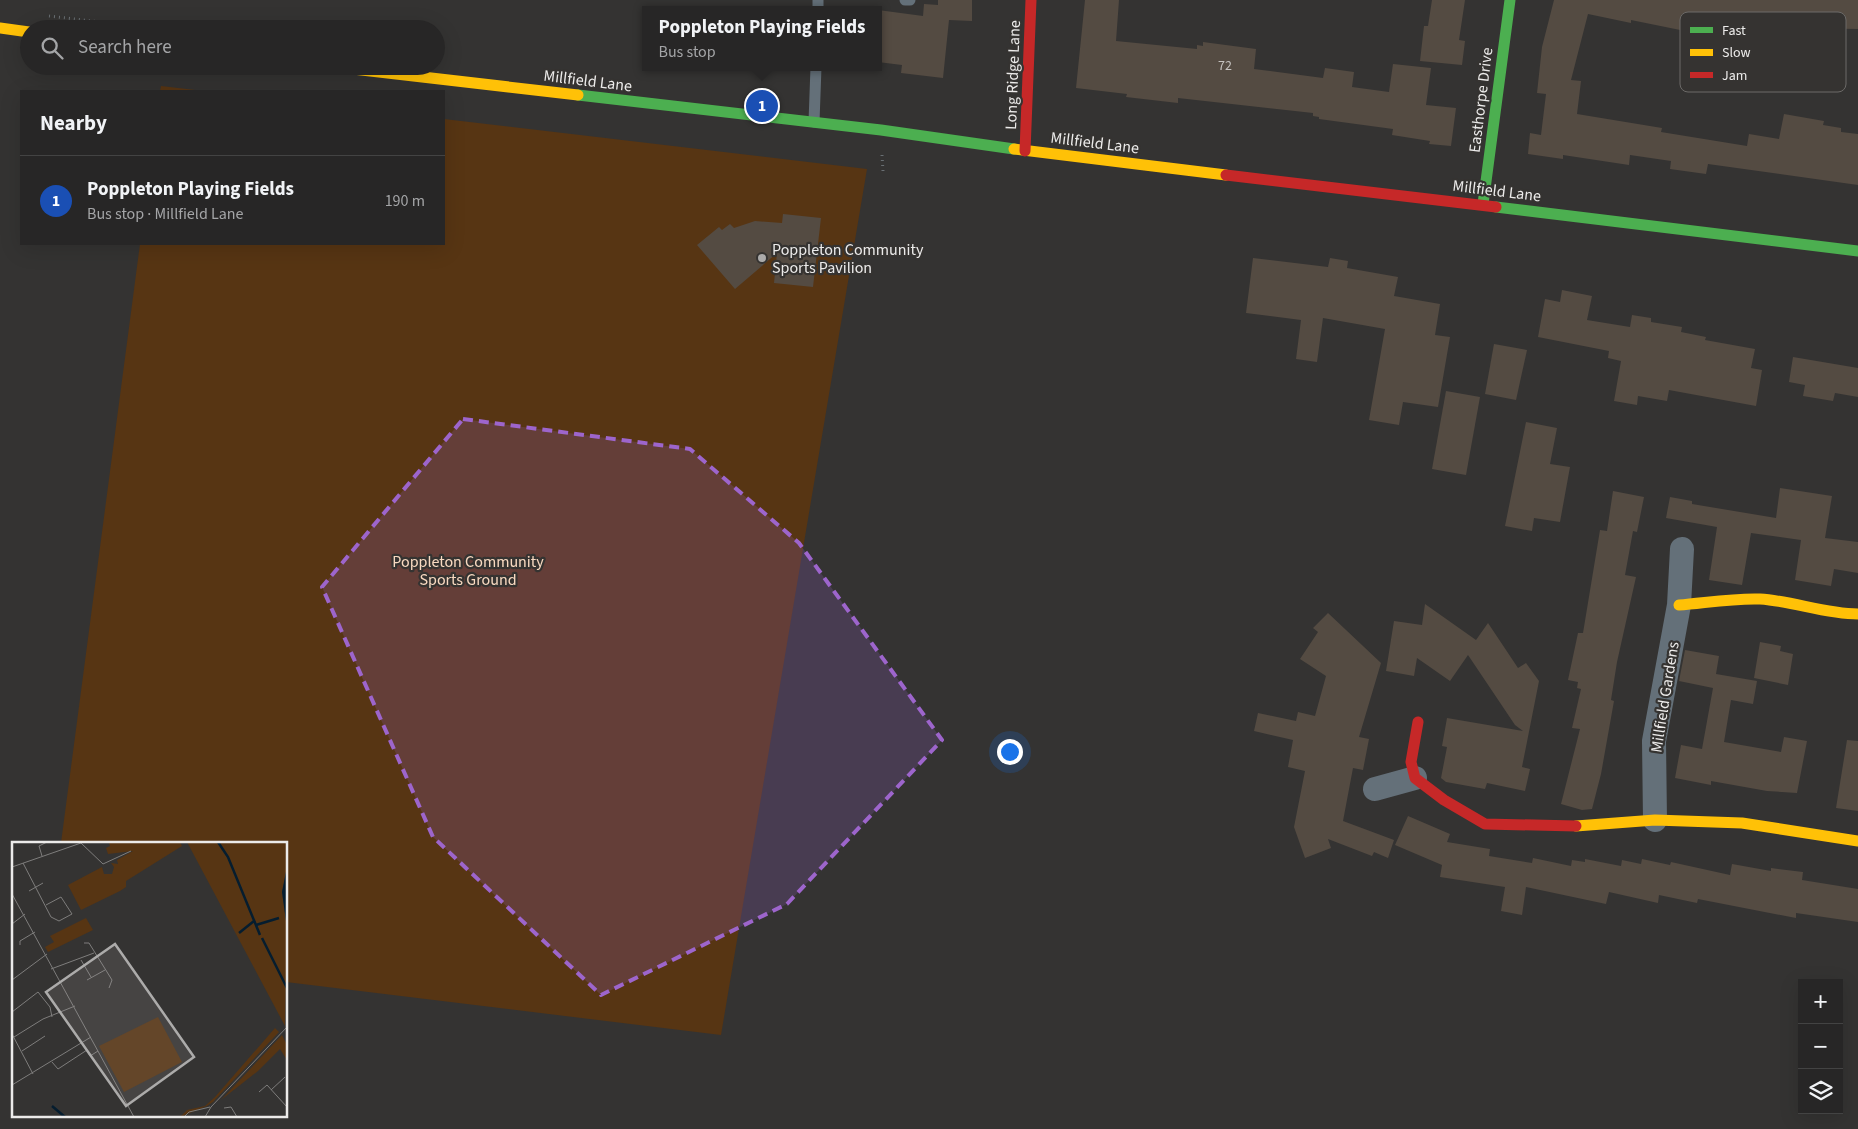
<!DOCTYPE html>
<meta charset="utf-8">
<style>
body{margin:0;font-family:"Source Sans 3",sans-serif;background:#2f2e2e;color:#f1f3f6}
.controls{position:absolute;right:15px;bottom:15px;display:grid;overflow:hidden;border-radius:0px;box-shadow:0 5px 20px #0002}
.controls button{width:45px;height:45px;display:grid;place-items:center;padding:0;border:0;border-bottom:1px solid #434343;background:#272626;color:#f1f3f6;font:25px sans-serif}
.you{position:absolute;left:1009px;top:751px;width:18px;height:18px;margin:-12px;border:4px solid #fff;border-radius:50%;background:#1a73e8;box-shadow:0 0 0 8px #1a73e833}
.badge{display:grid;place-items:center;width:32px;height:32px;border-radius:50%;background:#95b2f1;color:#fff;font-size:16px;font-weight:700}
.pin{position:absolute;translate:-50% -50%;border:2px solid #fff;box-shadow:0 1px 5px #0006}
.popup{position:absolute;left:642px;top:6px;width:240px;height:65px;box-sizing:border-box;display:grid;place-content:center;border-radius:0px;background:#272626;filter:drop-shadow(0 1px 4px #0005);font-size:16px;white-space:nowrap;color:#a4a5a7}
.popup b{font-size:19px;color:#f1f3f6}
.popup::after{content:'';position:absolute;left:50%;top:100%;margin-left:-10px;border:10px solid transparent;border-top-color:#272626}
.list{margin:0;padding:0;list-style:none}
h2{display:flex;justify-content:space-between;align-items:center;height:65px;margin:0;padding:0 20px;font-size:21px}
h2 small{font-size:16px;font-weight:400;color:#a4a5a7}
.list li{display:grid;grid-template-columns:32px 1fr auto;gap:15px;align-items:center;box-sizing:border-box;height:90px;padding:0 20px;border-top:1px solid #434343}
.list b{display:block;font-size:19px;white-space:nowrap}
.list p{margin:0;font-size:16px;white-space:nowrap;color:#a4a5a7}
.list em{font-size:16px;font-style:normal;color:#a4a5a7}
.icon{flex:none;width:28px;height:28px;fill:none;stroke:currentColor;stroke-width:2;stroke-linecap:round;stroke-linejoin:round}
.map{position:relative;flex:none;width:1858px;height:1129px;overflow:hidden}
.search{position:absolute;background:#272626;box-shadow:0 5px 20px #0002;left:20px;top:20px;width:425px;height:55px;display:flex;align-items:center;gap:12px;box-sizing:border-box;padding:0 18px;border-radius:28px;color:#a4a5a7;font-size:19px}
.panel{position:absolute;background:#272626;box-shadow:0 5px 20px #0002;left:20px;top:90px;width:425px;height:155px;border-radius:0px}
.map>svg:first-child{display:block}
</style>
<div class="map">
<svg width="1858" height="1129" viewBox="0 0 1858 1129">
<rect width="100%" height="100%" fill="#343332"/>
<g fill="#573513">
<path d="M161 86 204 91H160Z"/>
<path d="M444 119 867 169 721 1035 286 982V843H61L140 244H444Z"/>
</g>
<g fill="#544b42">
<path d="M938 0H972V21L949 20 943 78 901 73 902 65 878 62V10L923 16 924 4 938 5Z"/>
<path d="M1085 0H1119L1116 41 1197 49V45L1203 46V42L1256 49 1254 69 1323 78 1325 68 1354 72 1352 87 1389 92 1393 64 1431 68 1426 105 1456 108 1451 146 1429 144 1430 141 1392 135 1393 129 1319 119V117L1313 116V113L1178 98V103L1126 97 1127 94 1076 88Z"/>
<path d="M1432 0H1465L1459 40 1465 41 1462 65 1420 61 1424 26H1428Z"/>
<path d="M1554 0H1858V29L1731 27V38H1689L1690 32 1631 20V23L1588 14 1571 80 1581 81 1577 114 1662 128 1661 132 1747 146 1749 134 1779 139 1784 114 1824 121 1823 125 1841 128V132L1858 134V185L1708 164 1706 174 1670 169 1671 161 1630 155 1629 165 1563 155V159L1528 154 1530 133 1541 135 1546 94 1537 93 1542 47Z"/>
<path d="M783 214 821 218 813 287 774 283 777 253 735 289 697 245 719 227 722 230 730 224 734 228 755 221 782 223Z"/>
<path d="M1253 258 1328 267 1330 258 1348 261 1347 268 1398 277 1394 296 1440 304 1435 335 1450 337 1438 407 1403 402 1399 425 1369 420 1385 329 1323 318 1317 362 1296 359 1301 320 1246 313Z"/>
<path d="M1562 290 1592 296 1587 320 1630 327 1632 315 1651 318V322L1682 327 1681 332 1706 337 1705 340 1755 349 1751 368 1762 370 1756 406 1669 390 1667 401 1638 396 1637 405 1614 401 1621 361 1608 358 1609 351 1538 337 1545 299 1560 302Z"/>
<path d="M1494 344 1527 350 1516 400 1485 394Z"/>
<path d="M1793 357 1858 368V397L1835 393 1833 401 1803 396 1805 385 1789 382Z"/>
<path d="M1446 391 1480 397 1466 475 1432 469Z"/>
<path d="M1526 422 1557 428 1550 464 1570 467 1560 522 1534 518 1532 531 1505 526Z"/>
<path d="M1780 488 1832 496 1825 538 1858 542V573L1834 569 1831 586 1795 580 1801 540 1751 533 1742 585 1709 580 1717 527 1666 518 1670 497 1692 501V504L1776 518Z"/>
<path d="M1613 491 1644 497 1637 532 1633 531 1625 575 1636 577 1617 662 1611 700 1614 701 1601 774 1592 809 1582 810 1561 804 1580 729 1572 728 1581 689 1577 688 1578 682 1568 680 1578 633H1583L1600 530 1607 531Z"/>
<path d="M1425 604 1476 640 1488 623 1518 668 1526 663 1539 681 1522 767 1530 769 1525 791 1487 783 1485 789 1446 782 1441 778 1447 747 1442 746 1447 718 1523 731 1515 725 1468 655 1450 681 1417 658 1414 676 1386 671 1394 621 1422 625Z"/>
<path d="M1328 613 1381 663 1359 737 1369 739 1363 770 1353 768 1343 821 1394 840 1388 858 1374 852 1372 856 1328 839 1331 848 1305 858 1294 827 1305 771 1288 767 1293 740 1254 731 1258 713 1296 721 1298 712 1315 716 1326 676 1300 659 1318 632 1313 628Z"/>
<path d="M1760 642 1781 646 1780 651 1793 654 1788 685 1754 678Z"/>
<path d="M1685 650 1719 656 1716 674 1757 681 1753 704 1731 700 1724 742 1781 752 1784 737 1807 741 1797 793 1767 791 1711 781V785L1675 778 1681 745 1702 749 1713 688 1679 681Z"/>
<path d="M1847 740 1858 741V811L1836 808Z"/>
<path d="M1408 816 1450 834 1447 842 1490 849 1489 856 1532 863 1533 858 1571 866 1572 860 1585 862V859L1621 866 1622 860 1641 864 1642 859 1670 865 1671 862 1730 875 1732 864 1771 871V868L1803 872 1802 880 1858 889V922L1796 913V918L1698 899 1697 903 1659 895 1658 903 1609 892 1606 904 1526 887 1522 915 1501 911 1505 887 1440 877 1442 865 1395 845Z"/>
</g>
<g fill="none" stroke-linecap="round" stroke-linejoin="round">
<g stroke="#696f73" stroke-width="3" stroke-dasharray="1 4" stroke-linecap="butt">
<path d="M49 16 160 29"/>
<path d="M882 155 883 171"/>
</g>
<g stroke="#647079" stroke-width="11">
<path d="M905 0H910"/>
<path d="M818 10V0"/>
<path d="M814 122 816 67"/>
</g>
<g stroke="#647079" stroke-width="24">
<path d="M1375 789 1415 778"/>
<path d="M1655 820 1654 741 1679 605 1682 549"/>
</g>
<g stroke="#4caf50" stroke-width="11">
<path d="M578 95 881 130 1014 149"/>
<path d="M1483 204 1510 0"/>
<path d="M1496 207 1858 251"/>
</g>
<g stroke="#ffc107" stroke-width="11">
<path d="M0 28 29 32"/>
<path d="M327 66 578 95"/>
<path d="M1014 149 1226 175"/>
<path d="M1679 605C1705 603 1733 598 1760 599 1793 601 1825 614 1858 614"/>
<path d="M1576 826 1655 820 1742 823 1858 841"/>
</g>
<g stroke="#c62828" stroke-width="11">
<path d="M1025 151 1031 0"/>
<path d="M1226 175 1496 207"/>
<path d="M1418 722 1411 762 1415 778 1444 800 1485 824 1576 826"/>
</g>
</g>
<path fill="#9d65cc" fill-opacity="0.2" stroke="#9d65cc" stroke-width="4" stroke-dasharray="10 6" stroke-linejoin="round" d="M463 419 690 449 799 543 942 740 787 904 601 995 433 837 322 587Z"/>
<circle fill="#acabaa" stroke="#353331" stroke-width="2" cx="762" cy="258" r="5"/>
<g text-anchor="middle" stroke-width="4.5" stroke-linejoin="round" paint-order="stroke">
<g font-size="14" fill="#c6c3c0">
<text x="1225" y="70">72</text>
</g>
<g font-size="16" fill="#ecebea" stroke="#353331">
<text transform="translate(1012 75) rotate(-88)" y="6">Long Ridge Lane</text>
<text transform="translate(588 80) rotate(7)" y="6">Millfield Lane</text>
<text transform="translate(1480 100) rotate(-83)" y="6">Easthorpe Drive</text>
<text transform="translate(1095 142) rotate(7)" y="6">Millfield Lane</text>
<text transform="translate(1497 190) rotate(7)" y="6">Millfield Lane</text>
<text transform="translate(1664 697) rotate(-81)" y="6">Millfield Gardens</text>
</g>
<g font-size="16" fill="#ecebea" stroke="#353331" text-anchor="start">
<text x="772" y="255">Poppleton Community<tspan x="772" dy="18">Sports Pavilion</tspan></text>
</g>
<g font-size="16" fill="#f9dac1" stroke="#353331">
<text x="468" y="567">Poppleton Community<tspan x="468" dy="18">Sports Ground</tspan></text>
</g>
</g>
<g transform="translate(12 842)">
<rect width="275" height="275" fill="#343332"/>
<path d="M168 0 170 4 114 39V45L108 49 69 68 56 43 90 25 92 32H100L102 25 99 21 106 22 105 18 121 9 96 12 94 6 98 4 97 1ZM175 0H275V25L270 50 275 86 273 184ZM74 76 81 88 36 110 33 105 42 100 38 94ZM146 175 170 220 112 250 87 204ZM263 186 267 190 201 260 195 264 168 275 175 268 193 264 203 255ZM270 193 275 203V218L268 207 246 229 209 258Z" fill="#573513"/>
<path d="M275 25V86L270 50Z" fill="#051d2f"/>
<path fill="none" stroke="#051d2f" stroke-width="2.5" d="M206 0 216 15 248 93M244 83 267 76M227 91 242 79M250 96 275 146M40 264 53 275"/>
<path fill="none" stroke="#7e7d7c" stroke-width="1" d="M30 14 27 4 35 0M11 21 39 75 47 79 60 72 49 55 34 63M0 25 69 1 91 22 119 9M17 49 31 41M0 52 122 275M0 82 13 72M72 101H77L100 138 97 146M8 103V99L23 90M69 118 79 135M39 127 82 111M0 138 35 112M75 138 93 128M0 170 26 150 38 165 40 175M0 192 21 232M2 195 31 177 63 164M10 209 33 194M40 220 46 227 75 208 78 214 86 209M0 243 79 195M259 248 273 235M247 250 255 243 275 265M212 266 219 265 225 275M172 275 177 270 198 265M193 275 199 265 275 185"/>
<path fill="#acabaa" fill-opacity="0.15" stroke="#acabaa" stroke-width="2.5" d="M103 102 182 215 114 264 34 150Z"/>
<rect width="275" height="275" fill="none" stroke="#ecebea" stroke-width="2.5"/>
</g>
<rect x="1680" y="12" width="166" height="80" rx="8" fill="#353331" stroke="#6c6a68" stroke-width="1"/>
<rect x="1690" y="27" width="23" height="6" fill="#4caf50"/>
<rect x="1690" y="49" width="23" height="7" fill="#ffc107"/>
<rect x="1690" y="72" width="23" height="6" fill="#c62828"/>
<g font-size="14" fill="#ecebea">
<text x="1722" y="35">Fast</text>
<text x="1722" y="57">Slow</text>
<text x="1722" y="80">Jam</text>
</g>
</svg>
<div class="controls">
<button>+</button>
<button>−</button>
<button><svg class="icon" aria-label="layers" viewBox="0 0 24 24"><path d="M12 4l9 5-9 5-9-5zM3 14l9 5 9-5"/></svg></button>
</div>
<div class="you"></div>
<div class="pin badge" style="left:762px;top:106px;background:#1a4fb4">1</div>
<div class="popup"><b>Poppleton Playing Fields</b>Bus stop</div>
<div class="search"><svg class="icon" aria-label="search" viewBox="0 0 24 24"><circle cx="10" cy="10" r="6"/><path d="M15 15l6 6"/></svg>Search here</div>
<section class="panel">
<h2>Nearby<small></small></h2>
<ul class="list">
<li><span class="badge" style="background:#1a4fb4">1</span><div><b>Poppleton Playing Fields</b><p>Bus stop · Millfield Lane</p></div><em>190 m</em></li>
</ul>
</section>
</div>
